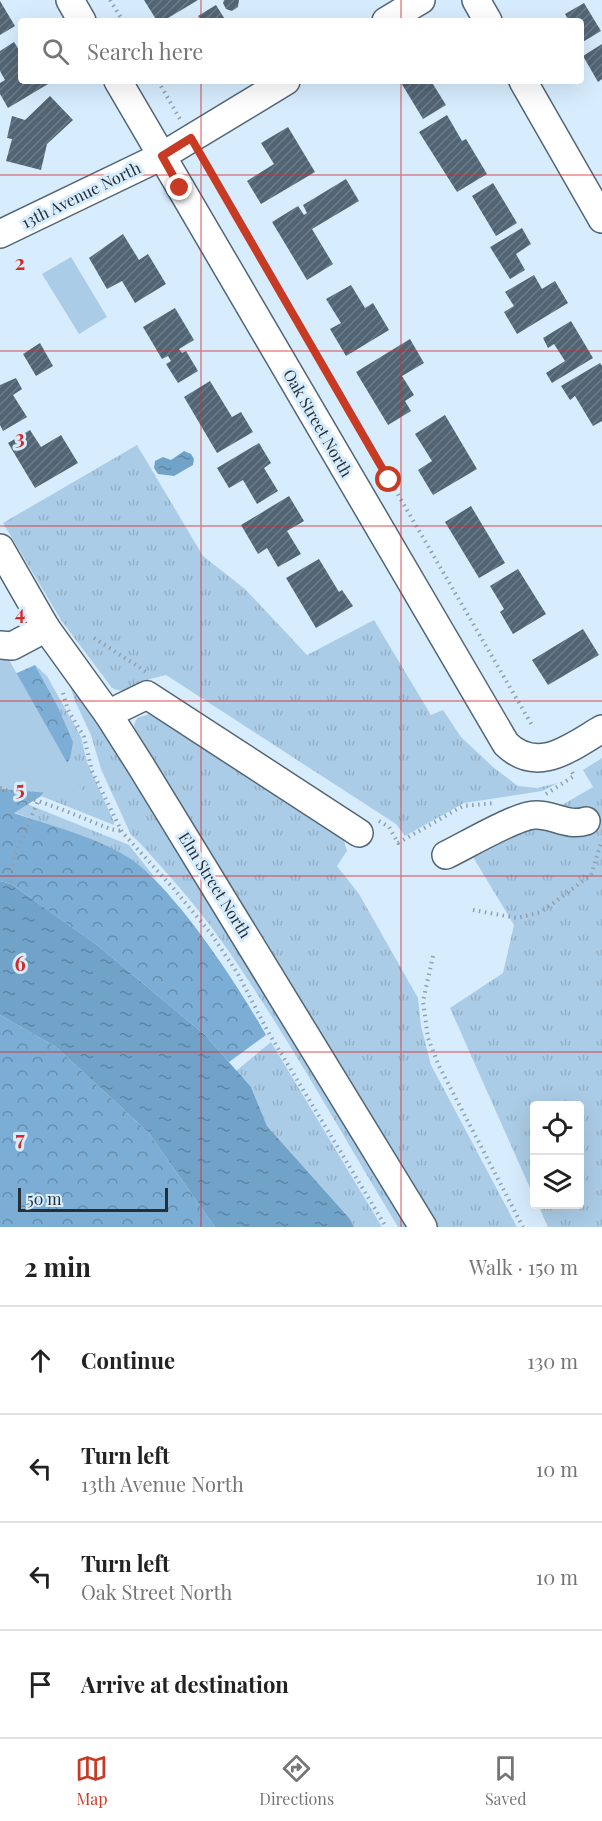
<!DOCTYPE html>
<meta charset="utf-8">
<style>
body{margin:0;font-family:"Playfair Display",serif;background:#f6f6f6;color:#222}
.controls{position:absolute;right:18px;bottom:18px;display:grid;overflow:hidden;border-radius:6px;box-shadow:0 6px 24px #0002}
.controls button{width:54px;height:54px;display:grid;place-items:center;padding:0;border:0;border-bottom:2px solid #e0e0e0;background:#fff;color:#222;font:30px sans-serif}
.scale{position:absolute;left:18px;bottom:15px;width:150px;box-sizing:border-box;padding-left:6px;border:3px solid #272f36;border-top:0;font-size:16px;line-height:21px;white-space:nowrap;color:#272f36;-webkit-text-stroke:4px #d7edfe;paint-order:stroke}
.stop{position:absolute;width:18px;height:18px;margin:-14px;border:4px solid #c73b25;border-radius:50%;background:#fff}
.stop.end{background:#c73b25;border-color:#fff;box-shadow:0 2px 6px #0008}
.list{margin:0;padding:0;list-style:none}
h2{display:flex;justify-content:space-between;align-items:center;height:78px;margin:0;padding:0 24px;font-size:26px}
h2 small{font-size:20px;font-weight:400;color:#767676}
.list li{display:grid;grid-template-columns:39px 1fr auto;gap:18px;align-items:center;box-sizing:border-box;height:108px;padding:0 24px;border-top:2px solid #e0e0e0}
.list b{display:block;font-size:22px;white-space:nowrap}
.list p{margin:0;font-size:20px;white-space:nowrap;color:#767676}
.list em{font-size:20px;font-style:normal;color:#767676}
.icon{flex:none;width:33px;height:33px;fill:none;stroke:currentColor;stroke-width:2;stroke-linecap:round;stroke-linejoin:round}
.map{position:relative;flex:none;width:602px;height:1227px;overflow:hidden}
.search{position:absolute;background:#fff;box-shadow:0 6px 24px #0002;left:18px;right:18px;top:18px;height:66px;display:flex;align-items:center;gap:15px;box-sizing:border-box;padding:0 21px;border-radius:6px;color:#767676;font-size:22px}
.sheet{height:510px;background:#fff}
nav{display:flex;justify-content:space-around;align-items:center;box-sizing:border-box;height:84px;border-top:2px solid #e0e0e0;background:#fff;font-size:16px;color:#767676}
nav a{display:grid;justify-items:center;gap:3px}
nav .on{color:#c73b25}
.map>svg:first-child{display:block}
</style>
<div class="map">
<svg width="602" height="1227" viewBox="0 0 602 1227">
<defs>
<pattern id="grass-tufts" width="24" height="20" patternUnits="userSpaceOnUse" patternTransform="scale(1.5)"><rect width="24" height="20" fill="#abcce6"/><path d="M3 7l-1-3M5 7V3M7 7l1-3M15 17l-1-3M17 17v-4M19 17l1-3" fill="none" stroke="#93b0c6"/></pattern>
<pattern id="forest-crowns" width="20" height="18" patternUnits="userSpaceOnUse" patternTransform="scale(1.5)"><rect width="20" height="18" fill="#7caed5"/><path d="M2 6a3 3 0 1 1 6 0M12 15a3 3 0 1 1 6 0" fill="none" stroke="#668eae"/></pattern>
<pattern id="water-ripples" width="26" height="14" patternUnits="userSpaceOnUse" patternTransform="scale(1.5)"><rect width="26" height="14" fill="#71a3c9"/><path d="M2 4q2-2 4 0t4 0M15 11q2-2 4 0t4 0" fill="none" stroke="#5d85a4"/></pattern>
<pattern id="building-hatch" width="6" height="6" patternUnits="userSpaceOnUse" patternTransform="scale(1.5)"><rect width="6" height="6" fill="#526574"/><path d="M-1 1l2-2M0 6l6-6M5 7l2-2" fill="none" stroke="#6d7c88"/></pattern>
</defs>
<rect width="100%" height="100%" fill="#d7edfe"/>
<g fill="url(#grass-tufts)">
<path d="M137 445 203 556 245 589 307 655 374 620 431 715 443 710 461 737 493 767 518 786 537 788 558 783 542 791 464 803 405 836 396 824 166 675C159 677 152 678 145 681 133 685 126 695 112 688L61 620 3 523Z"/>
<path d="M35 665 47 676 81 737 87 762 114 822V825L41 796 70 759 57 705Z"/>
<path d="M69 682 124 759 409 1227H398C343 1136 291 1042 230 953 203 913 170 876 137 840L131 835 101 769 91 735 75 701Z"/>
<path d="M149 714 340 836 344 841 347 851 337 866 359 894 418 998 421 1026 431 1065 517 1227H438L136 733 134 725 137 718Z"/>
<path d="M602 758V1227H548L538 1205 580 1204V1106H534V1197L450 1008 503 973 514 925 473 857 593 787 583 770Z"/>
<path d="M27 804 129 845 156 879 122 854 90 840 13 812Z"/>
<path d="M271 1042 382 1227H354L350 1219 267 1126 251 1087 236 1071Z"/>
</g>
<g fill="url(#forest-crowns)">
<path d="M35 665 57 705 73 742 70 759 41 796 14 813C49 825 88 835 121 853 146 867 163 888 181 909 213 949 241 991 266 1035L229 1062 205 1035 97 945 11 884 0 881V671L17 673Z"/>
<path d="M0 1015 56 1047 148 1132 215 1227H0Z"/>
</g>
<g fill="#abcce6">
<path d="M71 257 107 317 79 334 42 274Z"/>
<path d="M0 644 86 796 0 789Z"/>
</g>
<g fill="url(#water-ripples)">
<path d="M184 451 191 454 194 459 193 465 174 476 158 474 154 468 155 461 163 457 171 460Z"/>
<path d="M0 881 11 884 97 945 205 1035 251 1087 267 1126 350 1219 354 1227H215L148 1132 56 1047 0 1015Z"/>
</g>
<g fill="url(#building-hatch)">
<path d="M144 0H198L163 21H157Z"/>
<path d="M224 0H239L238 7 232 11 226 9 223 3Z"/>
<path d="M0 1 15 26 0 35Z"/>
<path d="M584 3 601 31 581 43V21H569L565 14Z"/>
<path d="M216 5 226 21H201L198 16Z"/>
<path d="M14 42 21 53V81H47L48 84 8 108 0 94V83L5 80 0 71V51Z"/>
<path d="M602 44V79L598 82 583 56Z"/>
<path d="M400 81H431L446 105 423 119Z"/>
<path d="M50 96 73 120 47 144 41 170 6 161 12 139 7 138 12 116 25 120Z"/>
<path d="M447 115 462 141 466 139 487 174 457 192 419 132Z"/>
<path d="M288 127 315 172 261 204 247 181 274 164 261 143Z"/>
<path d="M346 179 359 201 312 229 333 264 307 280 272 222 298 206 304 215 307 213 303 205Z"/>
<path d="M493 183 517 223 496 236 472 196Z"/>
<path d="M522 228 531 244 516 254 525 270 510 279 490 247Z"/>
<path d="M123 234 139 260 148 254 166 284 135 303 122 281 107 289 89 258Z"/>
<path d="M534 275 542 289 555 281 568 303 517 334 504 312 514 306 505 292Z"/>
<path d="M351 285 365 308 373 303 389 330 346 356 330 329 341 323 326 299Z"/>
<path d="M175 308 194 340 179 349 182 353 186 351 198 371 178 383 166 364 171 361 168 356 162 359 143 327Z"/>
<path d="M571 321 593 358 552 383 546 373 565 361 554 344 548 348 543 338Z"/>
<path d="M410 339 424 363 402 376 414 395 405 401 411 411 388 425 356 372Z"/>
<path d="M40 343 53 366 36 376 23 354Z"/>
<path d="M600 363 602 366V421L593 426 575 396 570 400 561 386Z"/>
<path d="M16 378 22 389 13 395 27 417 3 431 0 425V385Z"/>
<path d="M210 381 232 417 241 412 253 432 217 453 184 397Z"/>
<path d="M445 415 477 469 433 495 418 470 432 461 415 434Z"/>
<path d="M30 430 41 447 61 435 78 463 35 488 8 443Z"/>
<path d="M259 443 271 463 264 468 278 491 257 504 243 480 229 488 217 468Z"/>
<path d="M289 496 304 521 287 531 301 554 278 567 267 548 258 554 241 525Z"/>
<path d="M471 506 505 563 479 578 445 522Z"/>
<path d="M319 559 339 592 342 590 353 606 316 628 286 578Z"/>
<path d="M518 569 546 614 513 634 500 612 504 609 490 586Z"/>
<path d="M583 629 599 655 548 685 532 660Z"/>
</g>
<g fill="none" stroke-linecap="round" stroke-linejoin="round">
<defs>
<g id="minor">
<path d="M70 0 82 21"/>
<path d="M476 0 488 21"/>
<path d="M386 21 421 0"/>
<path d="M118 81 506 744C538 775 571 747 602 729"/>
<path d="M523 81 602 219"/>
<path d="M0 234 162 156 286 81"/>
<path d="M0 548 46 628 108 714 141 766 423 1227"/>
<path d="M0 645 12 646 46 628"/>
<path d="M108 714 147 695 359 833"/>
<path d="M446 855C465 846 517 815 535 815 553 814 568 827 586 821"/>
</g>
</defs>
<use href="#minor" stroke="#536675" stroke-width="30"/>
<g stroke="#90a0ad" stroke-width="4" stroke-dasharray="1.5 4.5" stroke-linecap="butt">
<path d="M110 0 123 21"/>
<path d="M158 81 180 119"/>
<path d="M202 157 533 727"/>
<path d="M94 638 148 673"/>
<path d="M63 693 68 710 84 737 92 771 122 832 174 889 212 935 238 974 267 1030 386 1227"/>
<path d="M0 788 61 809 110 829 121 831"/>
<path d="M546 794 574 776 571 770"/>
<path d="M379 821 389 827 398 843 463 806 495 803"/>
<path d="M11 883 13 860 38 801"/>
<path d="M473 910 517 918 541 912 591 875 602 840"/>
<path d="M433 956 423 1001 428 1038 439 1066 523 1227"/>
</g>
<use href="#minor" stroke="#fff" stroke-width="27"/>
</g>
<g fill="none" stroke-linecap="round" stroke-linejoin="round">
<path stroke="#c73b25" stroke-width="8" d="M180 188 162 156 191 138 389 480"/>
</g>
<path fill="none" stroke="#d62828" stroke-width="1.5" stroke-opacity="0.55" d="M201 0V21M401 0V21M201 81V1227M401 81V1227M0 175H602M0 351H602M0 526H602M0 701H602M0 876H602M0 1052H602"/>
<g text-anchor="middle" stroke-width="6" stroke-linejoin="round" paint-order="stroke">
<g font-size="16" fill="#272f36" stroke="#d7edfe">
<text transform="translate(81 195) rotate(-26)" y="6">13th Avenue North</text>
<text transform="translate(318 423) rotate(60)" y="6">Oak Street North</text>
<text transform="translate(215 885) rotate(58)" y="6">Elm Street North</text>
</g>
</g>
<g font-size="20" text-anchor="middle" font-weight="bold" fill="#d62828" stroke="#d7edfe" stroke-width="6" stroke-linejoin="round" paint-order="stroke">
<text x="20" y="270">2</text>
<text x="20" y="445">3</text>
<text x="20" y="620">4</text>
<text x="20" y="796">5</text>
<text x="20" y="971">6</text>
<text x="20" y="1146">7</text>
</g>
</svg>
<div class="controls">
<button><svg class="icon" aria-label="locate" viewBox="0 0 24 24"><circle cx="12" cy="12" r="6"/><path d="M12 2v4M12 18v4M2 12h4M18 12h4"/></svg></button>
<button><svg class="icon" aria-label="layers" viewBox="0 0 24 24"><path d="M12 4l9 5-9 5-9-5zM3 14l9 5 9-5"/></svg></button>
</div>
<div class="scale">50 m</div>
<div class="stop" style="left:389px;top:480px"></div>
<div class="stop end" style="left:180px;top:188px"></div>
<div class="search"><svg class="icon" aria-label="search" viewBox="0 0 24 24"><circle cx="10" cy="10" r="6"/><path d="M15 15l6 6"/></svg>Search here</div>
</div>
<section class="sheet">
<h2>2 min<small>Walk · 150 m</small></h2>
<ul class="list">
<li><svg class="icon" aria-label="ahead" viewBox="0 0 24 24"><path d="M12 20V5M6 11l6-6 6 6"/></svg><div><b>Continue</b></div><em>130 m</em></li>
<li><svg class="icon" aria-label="left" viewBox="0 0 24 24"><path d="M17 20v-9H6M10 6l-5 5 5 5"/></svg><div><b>Turn left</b><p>13th Avenue North</p></div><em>10 m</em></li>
<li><svg class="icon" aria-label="left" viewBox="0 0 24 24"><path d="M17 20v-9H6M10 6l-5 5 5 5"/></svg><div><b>Turn left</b><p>Oak Street North</p></div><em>10 m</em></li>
<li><svg class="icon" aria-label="arrive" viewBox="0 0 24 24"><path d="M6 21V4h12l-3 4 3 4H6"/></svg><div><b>Arrive at destination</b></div></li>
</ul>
</section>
<nav>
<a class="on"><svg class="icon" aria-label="map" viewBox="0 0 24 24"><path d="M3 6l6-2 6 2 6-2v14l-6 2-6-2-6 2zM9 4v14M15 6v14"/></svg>Map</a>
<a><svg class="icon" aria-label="directions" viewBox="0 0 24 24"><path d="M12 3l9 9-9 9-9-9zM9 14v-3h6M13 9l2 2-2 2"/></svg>Directions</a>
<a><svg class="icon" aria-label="saved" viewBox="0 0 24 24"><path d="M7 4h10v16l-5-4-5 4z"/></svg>Saved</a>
</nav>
